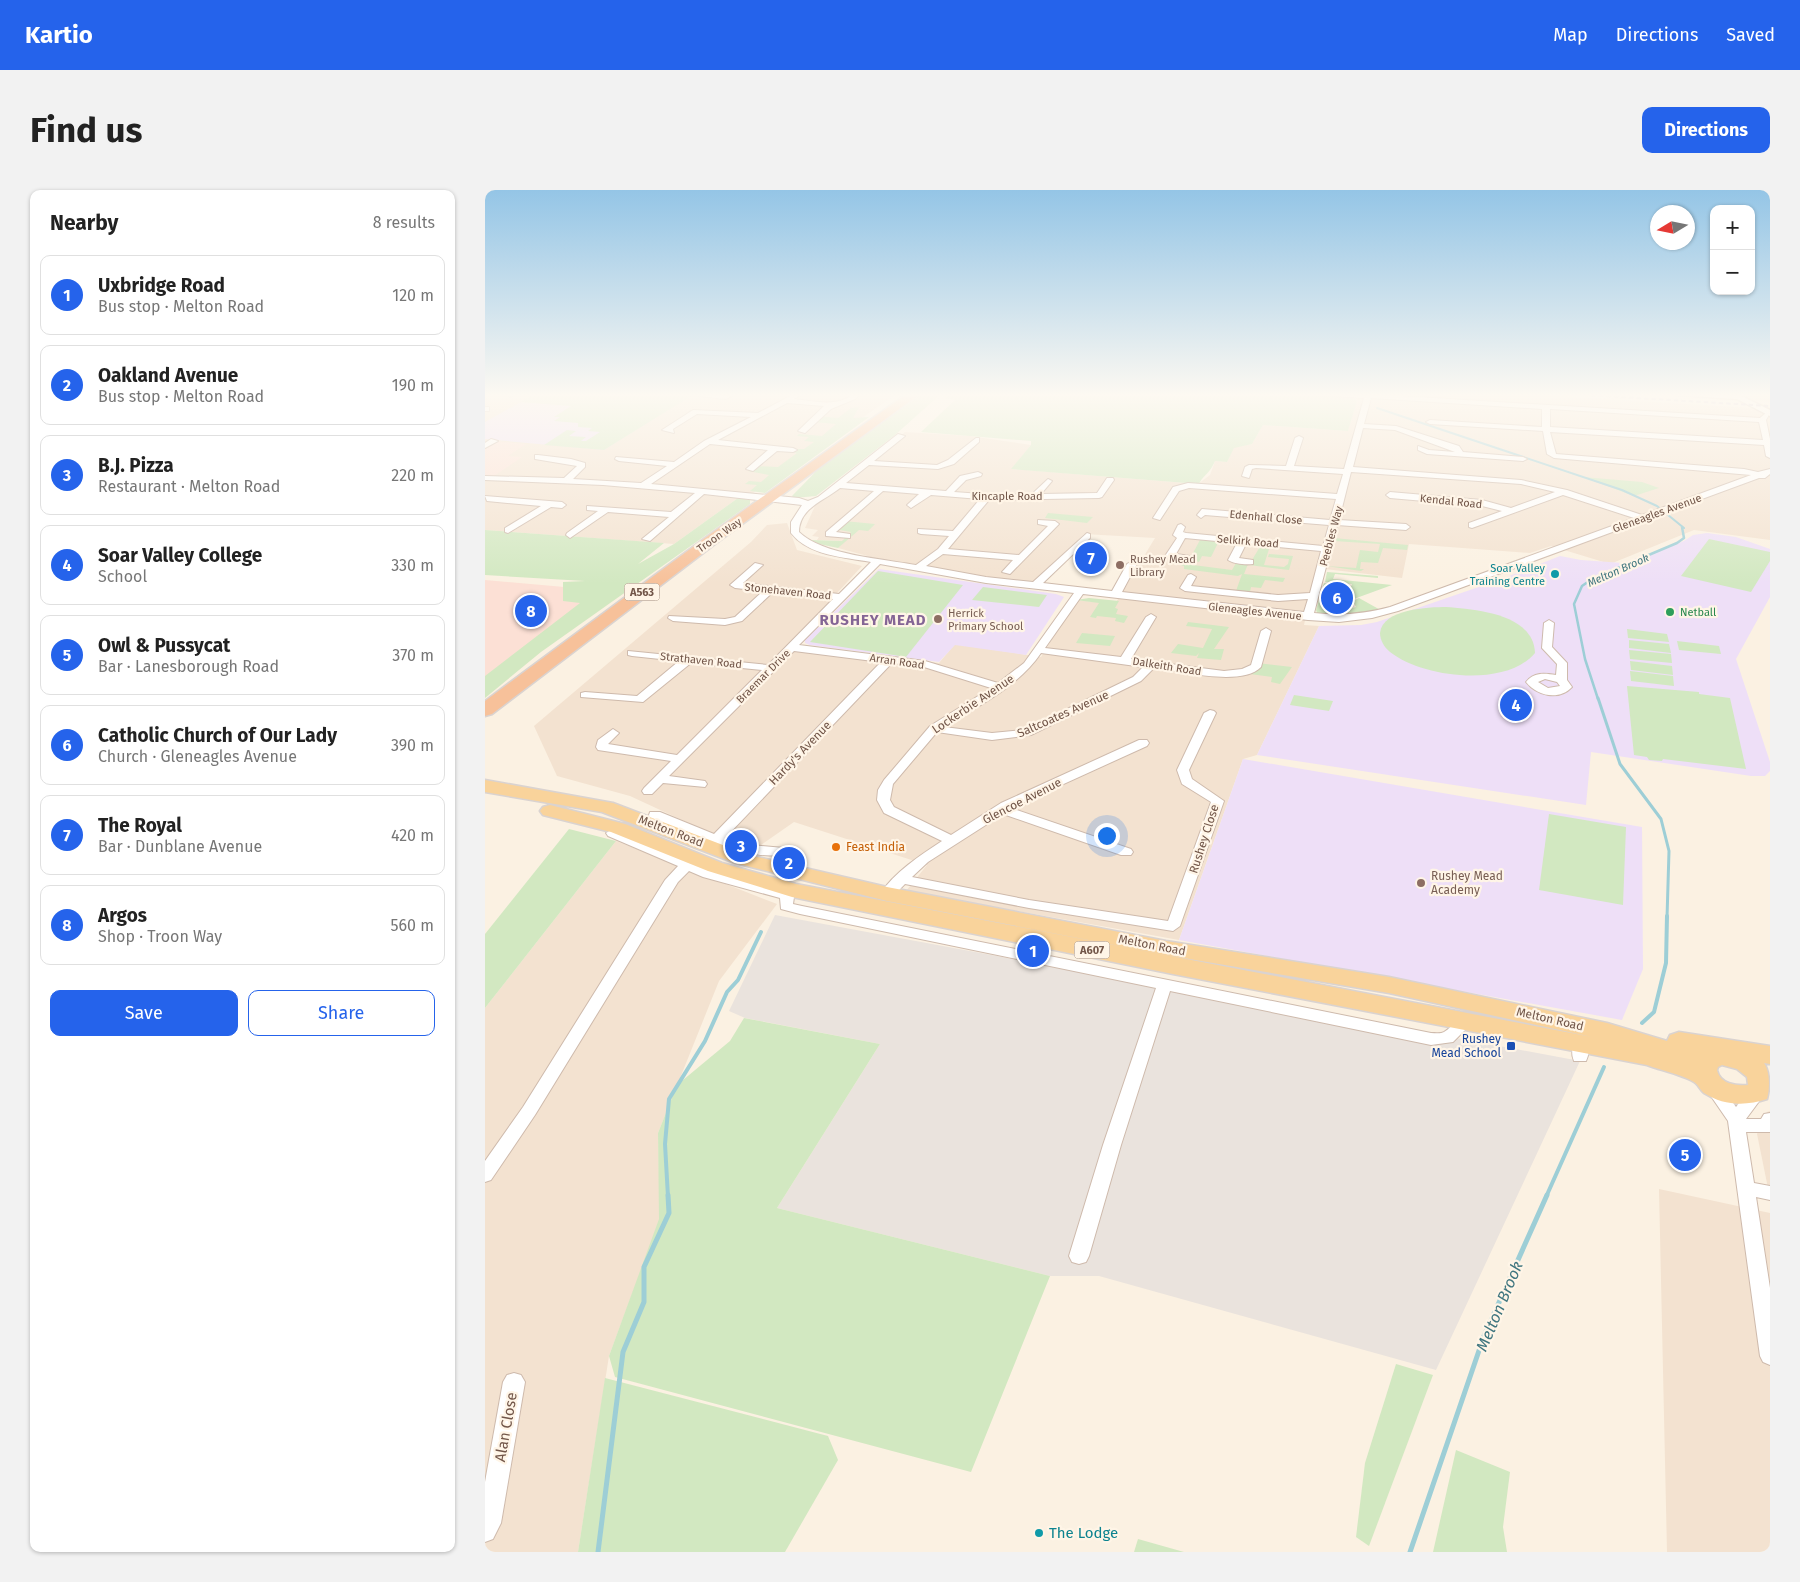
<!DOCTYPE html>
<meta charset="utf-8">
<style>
body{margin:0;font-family:"Fira Sans",sans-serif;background:#f2f2f2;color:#222}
.controls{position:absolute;right:15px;top:15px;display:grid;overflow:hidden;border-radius:10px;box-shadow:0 1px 4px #0004}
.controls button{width:45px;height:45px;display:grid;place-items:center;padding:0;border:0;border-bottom:1px solid #e0e0e0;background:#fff;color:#222;font:25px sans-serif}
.compass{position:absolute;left:1165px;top:15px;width:45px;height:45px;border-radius:50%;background:#fff;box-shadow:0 1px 4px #0004;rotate:260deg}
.you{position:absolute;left:621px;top:645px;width:18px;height:18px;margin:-12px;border:4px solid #fff;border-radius:50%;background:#1a73e8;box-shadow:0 0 0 8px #1a73e833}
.badge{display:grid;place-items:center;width:32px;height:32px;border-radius:50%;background:#2563eb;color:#fff;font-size:16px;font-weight:700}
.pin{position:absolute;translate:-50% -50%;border:2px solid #fff;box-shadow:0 1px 5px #0006}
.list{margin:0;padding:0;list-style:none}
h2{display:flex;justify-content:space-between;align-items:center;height:65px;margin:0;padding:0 20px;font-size:21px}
h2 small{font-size:16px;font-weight:400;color:#767676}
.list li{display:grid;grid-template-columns:32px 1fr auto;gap:15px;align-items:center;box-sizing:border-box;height:80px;margin:0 10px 10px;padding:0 10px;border:1px solid #e0e0e0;border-radius:10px}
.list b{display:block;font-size:19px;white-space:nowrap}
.list p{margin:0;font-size:16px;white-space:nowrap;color:#767676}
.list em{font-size:16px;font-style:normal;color:#767676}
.actions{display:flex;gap:10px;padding:15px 20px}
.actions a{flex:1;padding:11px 0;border:1px solid #2563eb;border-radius:10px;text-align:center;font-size:18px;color:#2563eb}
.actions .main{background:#2563eb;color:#fff}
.map{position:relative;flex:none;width:1285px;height:1362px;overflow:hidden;border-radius:10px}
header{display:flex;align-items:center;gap:30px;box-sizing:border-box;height:70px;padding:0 25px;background:#2563eb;color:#fff}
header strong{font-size:24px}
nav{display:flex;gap:28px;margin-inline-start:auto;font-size:18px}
.intro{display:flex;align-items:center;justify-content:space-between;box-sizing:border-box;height:120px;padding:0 30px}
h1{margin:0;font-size:35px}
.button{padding:12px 22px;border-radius:10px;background:#2563eb;color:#fff;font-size:18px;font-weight:700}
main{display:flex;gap:30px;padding:0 30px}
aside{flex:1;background:#fff;border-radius:10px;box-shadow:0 1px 4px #0004}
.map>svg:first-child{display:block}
</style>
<header>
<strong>Kartio</strong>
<nav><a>Map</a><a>Directions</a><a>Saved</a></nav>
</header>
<div class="intro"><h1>Find us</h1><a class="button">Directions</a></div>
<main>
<aside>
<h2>Nearby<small>8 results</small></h2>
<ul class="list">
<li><span class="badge">1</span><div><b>Uxbridge Road</b><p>Bus stop · Melton Road</p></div><em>120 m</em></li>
<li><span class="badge">2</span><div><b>Oakland Avenue</b><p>Bus stop · Melton Road</p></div><em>190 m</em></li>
<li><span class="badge">3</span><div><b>B.J. Pizza</b><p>Restaurant · Melton Road</p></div><em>220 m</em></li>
<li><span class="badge">4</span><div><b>Soar Valley College</b><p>School</p></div><em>330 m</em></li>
<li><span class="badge">5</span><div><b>Owl &amp; Pussycat</b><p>Bar · Lanesborough Road</p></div><em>370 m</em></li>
<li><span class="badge">6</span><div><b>Catholic Church of Our Lady</b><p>Church · Gleneagles Avenue</p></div><em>390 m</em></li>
<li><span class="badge">7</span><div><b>The Royal</b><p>Bar · Dunblane Avenue</p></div><em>420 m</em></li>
<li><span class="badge">8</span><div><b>Argos</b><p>Shop · Troon Way</p></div><em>560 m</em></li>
</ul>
<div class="actions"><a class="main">Save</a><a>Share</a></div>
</aside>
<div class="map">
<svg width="1285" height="1362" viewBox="0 0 1285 1362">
<rect width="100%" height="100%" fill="#fbf1e2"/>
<g fill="#f3e2d0">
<path d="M0 203H413L268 303 253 308 189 354 0 340Z"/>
<path d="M874 203H1019L1285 219V350L1209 340 1125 374 1066 356 1045 363 924 354 917 388 831 378 819 435 834 436 772 565 758 569 694 750 421 701 442 675 309 632 266 662 145 606 72 586 49 536 266 352 282 335 302 333 312 360 377 376 304 455 454 473 470 454 556 467 591 410 630 414 670 348 599 344 547 394 390 368 353 358 360 351 332 350 334 347 327 346 333 340 320 338 330 316 420 242 485 246 546 255 527 279 713 294 725 285 730 271 742 272 749 257 767 254 778 235 863 241Z"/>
<path d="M1150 203H1285V212Z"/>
<path d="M131 651 292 714 234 791 173 943 175 1029 124 1166 93 1362H0V818Z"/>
<path d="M1285 921V1008L1272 944 1282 922Z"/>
<path d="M1174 999 1285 1023V1362H1182Z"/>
</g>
<g fill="#fce0d5">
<path d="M9 251 41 254 23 266 37 267 6 288H0V256Z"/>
<path d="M0 390 113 400 0 494Z"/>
</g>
<path fill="#eae3dd" d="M290 725 512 766 951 853 971 848 1095 871 951 1180 614 1086H565L292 1018 395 854 260 828 244 821Z"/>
<g fill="#eedff7">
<path d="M36 212 178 223 119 260 0 249V232Z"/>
<path d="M1222 343 1251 347 1285 359V407L1251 469 1285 572V581L1280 586H1266L1106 562 1101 615 772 565 834 436 876 435 892 432 1014 390 1075 366 1096 370 1138 373 1199 351 1208 345Z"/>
<path d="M394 379 571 404 579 407 541 465 470 455 454 472 325 455 320 453V450Z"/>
<path d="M758 569 1157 637 1158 779 1137 830 694 750Z"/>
</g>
<g fill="#d2e8c1">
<path d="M52 203H211L119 260 59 255 82 240 91 241 84 246 101 247 96 251H101L115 242 103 241 107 238 93 237V233L69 231 75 227H69L86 216 36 212Z"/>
<path d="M432 203H463H457L410 245 331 306 309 308 307 306 344 268Z"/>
<path d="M466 203H832L836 206 869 208 872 211 863 241 778 235 767 254 749 258 742 272 730 271C724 285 719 284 714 294L526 279 546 255V251L436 242 470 210 460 208Z"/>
<path d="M374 217 368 228 384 227 280 303 265 301 272 295 260 294 264 291 276 292 284 285 263 281 270 276 293 277 312 263 306 262 310 259H319L329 252 319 251 324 247 312 246 314 244 337 246 351 234 329 232 332 226 353 228 366 218Z"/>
<path d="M1098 287 1157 292 1174 298 1149 306Z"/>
<path d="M253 308 265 310V314L56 462 0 508V486L95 413 78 411V392L100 391 0 385V340L179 353 153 374 189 354Z"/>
<path d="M563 323 608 327 602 333 560 328Z"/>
<path d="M359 331 390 334 383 341 374 340 353 358 334 354 326 350 357 351 366 342 349 339Z"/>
<path d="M849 348 923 355 922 360 898 358 893 373 876 372 875 379H879L876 381 841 376 871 378 875 360 893 362 895 354 849 351Z"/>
<path d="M1224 349 1285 362V371L1266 402 1196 386Z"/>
<path d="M715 350 734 351 726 367 717 366 714 372 711 371 708 375 747 380 751 373 763 374 759 384 800 388 798 392 780 390 776 398 766 397 765 402 751 401 757 384 753 386 699 379V376L695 375 708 363Z"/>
<path d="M776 355 785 356 779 375 799 377 803 374 804 369 783 367 784 364 808 366 804 380 764 375Z"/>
<path d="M393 381 478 395 421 467 325 452Z"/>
<path d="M842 382 893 386V388L850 384 848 389 907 395 866 410 853 406 863 405 867 394 840 392Z"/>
<path d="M839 393 845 394 843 402 846 408 841 412 842 416 864 419 871 417 868 411 874 408 899 422 834 428 831 420Z"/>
<path d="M498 397 562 405 554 417 487 410Z"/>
<path d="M604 408 634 411 630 418 633 419 631 424 643 426 639 433 630 431 631 428 612 426 611 428 605 427 614 413 591 410Z"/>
<path d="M961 417C990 419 1049 424 1050 463 1021 498 938 488 905 462 899 457 895 450 895 443 897 419 944 417 961 417Z"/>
<path d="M703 432 744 437 729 459H739L736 470 712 468 714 463 711 466 686 463 693 454 718 458 727 439 701 436Z"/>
<path d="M1142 439 1182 444 1184 452 1143 448Z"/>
<path d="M597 443 630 446 625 456 591 453Z"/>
<path d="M1144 450 1184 454 1186 463 1144 458Z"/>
<path d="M1192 451 1234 456 1236 464 1194 460Z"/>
<path d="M1144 460 1186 464 1187 473 1145 469Z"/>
<path d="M1145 471 1187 476 1188 485 1146 480Z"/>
<path d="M773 473 807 477 795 494 786 492 787 487 765 484Z"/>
<path d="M1145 481 1188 486 1189 496 1146 491Z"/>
<path d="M1142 496 1214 502V504L1245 508 1261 579 1178 569 1177 571 1164 570 1162 567 1149 565Z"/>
<path d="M809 505 848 511 844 521 805 515Z"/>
<path d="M1064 624 1141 637 1138 715 1054 700Z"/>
<path d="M84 639 131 651 0 818V744Z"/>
<path d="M259 828 395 854 292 1018 565 1086 486 1282 130 1187 124 1166 174 1029 173 943 192 895 245 851Z"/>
<path d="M911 1174 948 1185 884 1356 871 1347 880 1273Z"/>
<path d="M120 1188 343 1246 353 1270 300 1362H93Z"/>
<path d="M971 1260 1025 1282 1018 1337 1022 1362H948Z"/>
<path d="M653 1349 699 1362H649Z"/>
</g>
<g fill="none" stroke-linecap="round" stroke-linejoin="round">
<path stroke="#9dced6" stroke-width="2" d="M892 218 1137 300 1172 316 1199 338"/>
<path stroke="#9dced6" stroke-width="2.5" d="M1113 509 1100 469 1089 414 1097 396 1107 389 1192 353 1199 348 1197 337"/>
<path stroke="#9dced6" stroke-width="3" d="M1113 508 1135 574 1176 629 1184 661 1182 728"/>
<g stroke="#9dced6" stroke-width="4">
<path d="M1157 833 1169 822 1181 773 1182 726"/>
<path d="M183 1007 180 954 184 909 220 851 242 802 253 790 276 742"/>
<path d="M1061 1007 1119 877"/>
</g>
<g stroke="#9dced6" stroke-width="5">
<path d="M113 1362 138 1162 159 1112V1077L184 1023 183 1005"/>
<path d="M925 1362 999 1146 1062 1005"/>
</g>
<defs>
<g id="minor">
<path d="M20 203H27L28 205 25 207Z"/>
<path d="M244 203H252L241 209 214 206C222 201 234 207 244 203Z"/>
<path d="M311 203H319L309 209C328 211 354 218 369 203H376L370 209 346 219 320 243 313 241 339 216 302 213 233 250 308 258 312 260 308 262 292 261 268 281 261 279 283 260 225 254 166 294 314 308 323 311 333 307 413 244 420 246 389 271 452 275 463 270 491 248H494V252L469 274 453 279 384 275 361 293 461 301 475 286 493 282 497 284 496 286 481 290 469 302 510 305 547 304 563 289 567 291 556 304 612 303 622 288H628L629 290 617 307 614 308 504 310 463 359 534 365 563 336 553 334V330L570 331 574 334 525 384 517 382 528 370 458 364 441 376 501 387 548 392 602 343 605 344V348L558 393 627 401 642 374 647 371 652 374 637 402 819 422 823 409 793 411 700 401 695 398 703 385 706 384 711 387 706 396 793 405 825 403 836 361 761 354 754 368 768 370V374C761 375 749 374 743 370L752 353 700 348 691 364 705 366V370L685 369 680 366 692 348 688 345 693 335 696 334 700 337 698 342 701 343 838 356 844 335 720 325 716 328 712 325 717 319 845 330 851 309 704 298 694 301 675 330 668 328 688 297 703 293 852 304 858 284 771 278 767 279 764 288 757 286 760 277 764 275 801 276 810 248 814 246 818 248 809 276 859 279 879 208 832 205 829 203 883 204 1275 228 1282 222 1285 223 1281 230 1285 249V268L1281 266 1279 255 1065 242 1071 264 1259 279 1273 282 1285 279V284L1280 288H1274L913 421 887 428 854 432 823 430 598 404 560 458 636 467 661 427 666 424 671 427 646 469 739 481 757 479 766 475 776 441 781 438 786 441 776 477C757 497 695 481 669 478L656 491 546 545 507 550 452 542 408 594 405 610 409 617 466 645 516 613 654 550H662L664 553 662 556 526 618 646 659 648 662 646 665H636L518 624 443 672 427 687 544 710 683 731 726 612 697 594 692 580 719 523 725 520 729 521 731 523 704 580 707 589 739 611 695 736 688 741 544 718 420 694 407 707H397L395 704C410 682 434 666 457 651L399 623 392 610 393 600 399 590 445 536 506 498 439 477 407 473 240 648 256 654 299 658 301 661C292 672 246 660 234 655L230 659H220L218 656 223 650 165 628 164 625 165 622H175L229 644 396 472 309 461 184 586 220 591 222 594 220 597 178 593 167 604H159L157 601 159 598 186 571 113 560 111 557 113 550 128 539 134 543 123 554 192 565 277 480 206 473 158 512 96 507V503L100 502 152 506 194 471 147 466 143 465V461L283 475 348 409 288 402 257 431 240 435 188 431 183 428 184 426 240 429 250 427 278 401 250 398 245 395 270 373 278 375 258 393 354 404 386 372C358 367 324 366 306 343V332L317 315 219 304 165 351 157 349 184 327 123 322 85 348 81 345 82 343 113 321 102 320V316L186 322 210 303 118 295 0 290V286L79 288 92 276 50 269V265H53L86 269 100 273V277L88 289 156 293 182 276 134 271 130 269 131 267 189 272 219 251 266 227 212 224 188 239 189 243 177 240 208 220 273 223ZM886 208 1057 219V237L945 230 941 232 945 234 1058 241 1062 264 1069 268 1266 285 1157 325 1082 300 1036 290 868 277 878 238 910 240 970 262 944 260 933 256V260L942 264 1038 271 1042 269 1038 267 978 262 974 256 911 236 879 234ZM1065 219 1274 232 1278 250 1065 237ZM866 282 1036 294 1070 302 1026 318 997 310 905 302 901 305 905 308 997 316 1017 321 984 333V337L987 338 1078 305 1149 328 905 417C879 424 856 426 829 423L852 335 921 340 925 337 921 334 854 330ZM355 298 389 301 341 342V346L365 348V344L351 342 398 301 434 304 422 315 426 318 446 305 495 309 468 341 433 339V343L436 344 464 346 453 359 431 375C399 369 337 365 314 342 314 318 339 311 355 298ZM395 374 501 393 589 403 539 473 513 493 440 471 314 455ZM556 463 658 477 648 487 539 540 507 543 459 537C493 516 533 497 556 463Z"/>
<rect x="0" y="217" width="4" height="4"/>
<path d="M6 249 13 251 0 258V253Z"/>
<path d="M0 306 77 312 81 315 77 318 66 317 23 343 20 342V338L56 316 2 311Z"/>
<path d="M1064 430 1069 433 1067 457 1082 473V490L1087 497C1074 511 1052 506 1041 492 1049 482 1059 483 1071 485L1072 474 1057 458 1059 433ZM1060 489 1072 492 1075 496 1063 498 1053 492Z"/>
<path d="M128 639 200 669 204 665H214L216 668 211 674 228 681 299 701 302 697H312L314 700 309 707 308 714 317 716 946 843C950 843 956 844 959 842 969 836 972 826 985 829L987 833 968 852 946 855 685 801 636 955 604 1066 601 1072 594 1074 587 1072 584 1066 618 955 671 798 315 724 296 719 295 708 218 687 204 681 193 692 50 925 6 990 0 992V971L38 917 180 690 193 676 123 646 121 643Z"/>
<path d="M1096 848 1102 850C1105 856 1104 865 1101 871H1089C1086 865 1087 856 1090 850Z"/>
<path d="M1227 890 1233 892 1251 917C1259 908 1265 894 1279 898L1281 902 1261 929H1276L1279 924 1285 923V942H1261L1269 993 1285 996V1010L1271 1007 1285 1098V1175L1278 1172 1275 1166 1243 931 1219 896 1221 892Z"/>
<path d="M29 1183 36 1185 40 1192 16 1333 8 1349 0 1352V1292L18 1192 22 1185Z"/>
</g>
<path id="tertiary" d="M1188 203 1254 205 1285 220V226L1252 209 1192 205Z"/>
<path id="primary" d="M0 590 128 613 264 665 402 697 681 751 904 787 1122 833 1182 851 1185 845 1194 842 1285 856V874L1279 873C1285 882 1285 898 1282 909 1261 916 1239 916 1219 903 1215 900 1213 894 1209 892 1198 885 1175 880 1162 875L688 784 307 707 223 681 126 642 58 625 55 621 58 617 65 615 140 634 237 673 311 694 1107 847 904 803 681 765 402 711 250 673 117 622 0 602ZM1237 875 1252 879 1262 887 1263 895C1251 896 1235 894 1232 880L1233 877Z"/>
<path id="trunk" d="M423 203H436L230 354 7 524 0 526V511L220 348Z"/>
</defs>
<use href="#minor" stroke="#cebaac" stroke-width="2"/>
<use href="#tertiary" stroke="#cebaac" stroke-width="3"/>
<use href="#primary" stroke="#dad3d0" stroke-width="3"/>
<use href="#trunk" stroke="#dad3d0" stroke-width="3"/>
<use href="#minor" fill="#fff" fill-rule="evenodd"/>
<use href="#tertiary" fill="#fff" fill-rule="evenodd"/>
<use href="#primary" fill="#f9d39b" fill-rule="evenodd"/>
<use href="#trunk" fill="#f7c19a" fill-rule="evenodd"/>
<path stroke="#b3a1c4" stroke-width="2" stroke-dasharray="4.5 3" stroke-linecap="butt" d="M1069 203 1285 216"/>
</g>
<linearGradient id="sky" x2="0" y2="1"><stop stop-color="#94c5e6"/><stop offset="0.52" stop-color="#fdf9f2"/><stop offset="1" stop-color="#fdf9f2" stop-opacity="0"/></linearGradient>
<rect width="1285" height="394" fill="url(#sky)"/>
<g fill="#8d6e63" stroke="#fff5e7" stroke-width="2">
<circle cx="635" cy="375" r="5"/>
<circle cx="453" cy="429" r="5"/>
<circle cx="936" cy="693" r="5"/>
</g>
<g fill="#0f9aa8" stroke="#fff5e7" stroke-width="2">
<circle cx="1070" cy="384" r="5"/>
<circle cx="554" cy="1343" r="5"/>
</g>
<circle fill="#2e9e5b" stroke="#fff5e7" stroke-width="2" cx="1185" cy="422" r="5"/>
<circle fill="#e8710a" stroke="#fff5e7" stroke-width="2" cx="351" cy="657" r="5"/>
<rect fill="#1a4fb4" stroke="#fff5e7" stroke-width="2" x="1021" y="851" width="10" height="10" rx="2.5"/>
<g text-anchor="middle" stroke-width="4.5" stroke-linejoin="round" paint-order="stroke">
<g font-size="11" fill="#725649" stroke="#fff5e7">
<text x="522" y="310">Kincaple Road</text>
<text transform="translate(966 311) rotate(6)" y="4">Kendal Road</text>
<text transform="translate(1172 323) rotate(-20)" y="4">Gleneagles Avenue</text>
<text transform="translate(781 327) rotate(5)" y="4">Edenhall Close</text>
<text transform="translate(234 345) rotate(-35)" y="4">Troon Way</text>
<text transform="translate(846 346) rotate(-75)" y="4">Peebles Way</text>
<text transform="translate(763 351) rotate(5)" y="4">Selkirk Road</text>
<text transform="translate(303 401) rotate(6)" y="4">Stonehaven Road</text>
<text transform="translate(770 421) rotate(6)" y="4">Gleneagles Avenue</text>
<text transform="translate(216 470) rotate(6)" y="4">Strathaven Road</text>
<text transform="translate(412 471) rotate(8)" y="4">Arran Road</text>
<text transform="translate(682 476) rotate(9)" y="4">Dalkeith Road</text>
<text transform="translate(278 486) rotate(-45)" y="4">Braemar Drive</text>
</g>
<g font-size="11" fill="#785e54" stroke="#fff5e7" text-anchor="start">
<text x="645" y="373">Rushey Mead<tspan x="645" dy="13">Library</tspan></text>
<text x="463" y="427">Herrick<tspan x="463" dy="13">Primary School</tspan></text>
</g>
<g font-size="11" fill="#0d838f" stroke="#fff5e7" text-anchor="end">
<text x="1060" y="382">Soar Valley<tspan x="1060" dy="13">Training Centre</tspan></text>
</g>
<g font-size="11" font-style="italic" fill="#40767f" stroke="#fff5e7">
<text transform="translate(1133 380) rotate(-24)" y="4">Melton Brook</text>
</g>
<g fill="#fff5e7" stroke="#9c8678" stroke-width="1">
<rect x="139.5" y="393.5" width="35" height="17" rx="4"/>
<rect x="589.5" y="751.5" width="35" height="17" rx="4"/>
</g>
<g font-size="11" font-weight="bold" fill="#725649">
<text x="157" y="406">A563</text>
<text x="607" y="764">A607</text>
</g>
<g font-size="11" fill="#27864d" stroke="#fff5e7" text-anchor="start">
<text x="1195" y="426">Netball</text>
</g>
<g font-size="12" fill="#725649" stroke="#fff5e7">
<text transform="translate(488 514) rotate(-34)" y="4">Lockerbie Avenue</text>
<text transform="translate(578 524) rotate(-24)" y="4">Saltcoates Avenue</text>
<text transform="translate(315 563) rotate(-46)" y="4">Hardy's Avenue</text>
<text transform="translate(537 611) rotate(-27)" y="4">Glencoe Avenue</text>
<text transform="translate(186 641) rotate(21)" y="4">Melton Road</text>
<text transform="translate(719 649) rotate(-72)" y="4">Rushey Close</text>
<text transform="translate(667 755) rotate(11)" y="4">Melton Road</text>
<text transform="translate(1065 829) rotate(13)" y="4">Melton Road</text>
</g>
<g font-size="12" fill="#c56008" stroke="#fff5e7" text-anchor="start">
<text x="361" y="661">Feast India</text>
</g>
<g font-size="12" fill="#785e54" stroke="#fff5e7" text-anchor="start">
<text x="946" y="690">Rushey Mead<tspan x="946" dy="14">Academy</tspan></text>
</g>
<g font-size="12" fill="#164399" stroke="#fff5e7" text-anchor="end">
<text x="1016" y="853">Rushey<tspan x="1016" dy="14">Mead School</tspan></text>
</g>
<g font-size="15" font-weight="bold" letter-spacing="1" fill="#846595" stroke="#fff5e7">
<text x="388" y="435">RUSHEY MEAD</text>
</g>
<g font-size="15" fill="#725649" stroke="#fff5e7">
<text transform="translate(21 1237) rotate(-80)" y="5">Alan Close</text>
</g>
<g font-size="15" fill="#0d838f" stroke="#fff5e7" text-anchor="start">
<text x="564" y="1348">The Lodge</text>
</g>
<g font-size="16" font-style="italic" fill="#40767f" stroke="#fff5e7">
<text transform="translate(1014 1116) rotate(-67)" y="6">Melton Brook</text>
</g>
</g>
</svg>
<div class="controls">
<button>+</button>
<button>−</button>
</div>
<svg class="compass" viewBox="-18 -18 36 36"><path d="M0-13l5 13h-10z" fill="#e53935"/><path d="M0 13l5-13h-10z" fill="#767676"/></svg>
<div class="you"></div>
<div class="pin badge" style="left:548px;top:761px">1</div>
<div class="pin badge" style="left:304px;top:673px">2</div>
<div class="pin badge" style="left:256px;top:656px">3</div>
<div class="pin badge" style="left:1031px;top:515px">4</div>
<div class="pin badge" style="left:1200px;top:965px">5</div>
<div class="pin badge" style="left:852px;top:408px">6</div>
<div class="pin badge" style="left:606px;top:368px">7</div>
<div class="pin badge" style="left:46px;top:421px">8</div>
</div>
</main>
